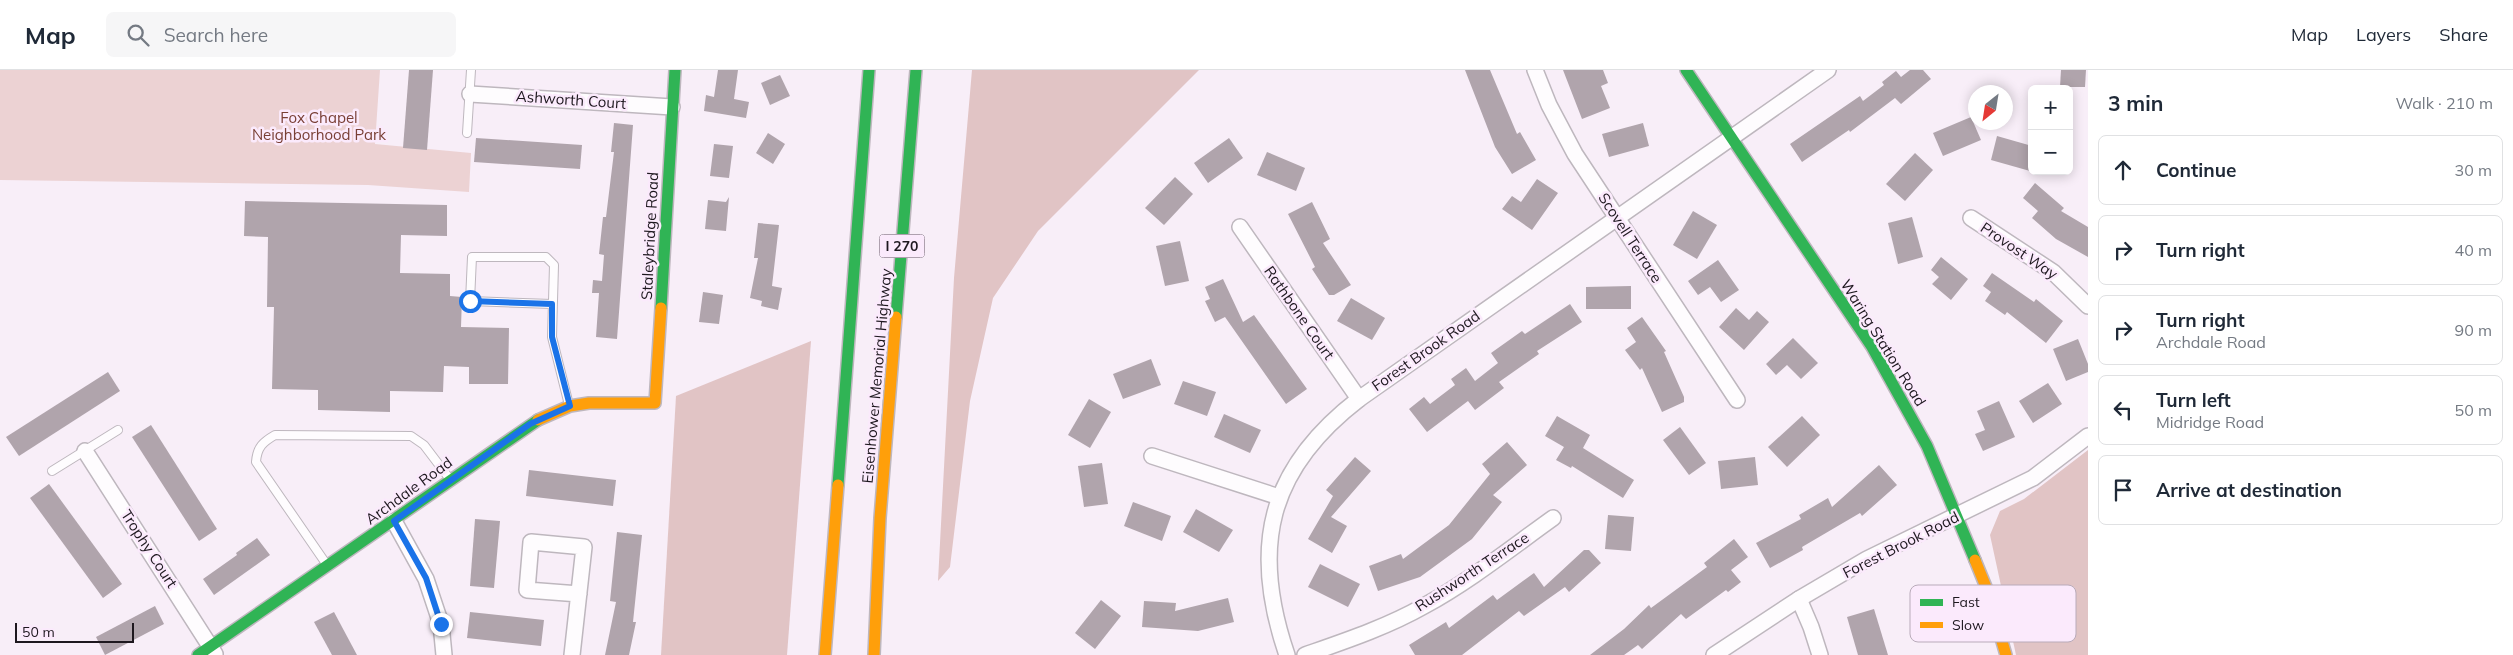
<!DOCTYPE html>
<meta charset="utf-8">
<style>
body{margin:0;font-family:Mulish,sans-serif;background:#f6f6f7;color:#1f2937}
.controls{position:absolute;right:15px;top:15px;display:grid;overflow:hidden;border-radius:8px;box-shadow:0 2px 12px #0003}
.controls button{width:45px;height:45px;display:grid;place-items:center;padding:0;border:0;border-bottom:1px solid #e0e1e3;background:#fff;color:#1f2937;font:25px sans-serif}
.compass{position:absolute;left:1968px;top:15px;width:45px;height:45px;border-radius:50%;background:#fff;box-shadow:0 2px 12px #0003;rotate:210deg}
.scale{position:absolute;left:15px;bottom:12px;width:119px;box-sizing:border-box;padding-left:5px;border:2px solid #1e181f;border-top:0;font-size:14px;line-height:18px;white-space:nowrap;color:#1e181f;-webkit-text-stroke:4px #fbeafc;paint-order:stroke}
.stop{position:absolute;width:15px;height:15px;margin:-11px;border:4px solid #1a73e8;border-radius:50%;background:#fff}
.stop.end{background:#1a73e8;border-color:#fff;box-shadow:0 1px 5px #0008}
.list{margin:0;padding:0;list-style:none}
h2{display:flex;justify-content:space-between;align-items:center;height:65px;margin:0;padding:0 20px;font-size:21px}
h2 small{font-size:16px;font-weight:400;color:#747a83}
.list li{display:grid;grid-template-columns:32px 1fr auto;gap:15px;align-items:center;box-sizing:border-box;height:70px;margin:0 10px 10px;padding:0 10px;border:1px solid #e0e1e3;border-radius:8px}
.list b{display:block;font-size:19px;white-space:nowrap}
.list p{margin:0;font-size:16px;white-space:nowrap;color:#747a83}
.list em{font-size:16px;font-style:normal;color:#747a83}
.icon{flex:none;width:28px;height:28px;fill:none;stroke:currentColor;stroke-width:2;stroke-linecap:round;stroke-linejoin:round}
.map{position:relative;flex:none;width:2088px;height:585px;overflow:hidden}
header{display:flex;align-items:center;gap:30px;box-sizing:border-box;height:70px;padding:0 25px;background:#fff;border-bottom:1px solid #e0e1e3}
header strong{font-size:24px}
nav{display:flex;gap:28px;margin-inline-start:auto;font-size:18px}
.search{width:350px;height:45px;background:#f6f6f7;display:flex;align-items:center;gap:12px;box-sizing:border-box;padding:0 18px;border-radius:8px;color:#747a83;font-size:19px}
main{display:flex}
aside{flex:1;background:#fff}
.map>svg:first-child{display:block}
</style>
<header>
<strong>Map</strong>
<div class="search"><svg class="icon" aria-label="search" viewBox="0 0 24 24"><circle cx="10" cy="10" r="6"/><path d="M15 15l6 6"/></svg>Search here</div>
<nav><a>Map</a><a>Layers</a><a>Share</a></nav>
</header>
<main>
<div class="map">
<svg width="2088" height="585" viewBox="0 0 2088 585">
<rect width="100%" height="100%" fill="#f8eef8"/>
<path fill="#ecd2d3" d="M0 0H380L375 74 471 83 469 122 368 115 0 110Z"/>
<g fill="#e1c4c5">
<path d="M972 0H1199L1038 161 993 228 970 331 950 497 938 511 954 208Z"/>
<path d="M811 271 787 585H661L676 326Z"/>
<path d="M2088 380V585H2016L1990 465 2000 441 2024 429Z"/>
</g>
<g fill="#b0a4ac">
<path d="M409 0H433L427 80 403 78Z"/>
<path d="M718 0H738L734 29 749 32 746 48 704 41 706 25 714 27Z"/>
<path d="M1465 0H1490L1517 64 1520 62 1536 90 1512 104 1495 77Z"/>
<path d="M1563 0H1603L1608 13 1601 16 1610 38 1582 49Z"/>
<path d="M1910 0H1923L1931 9 1901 34 1895 28 1850 62 1849 60 1802 92 1790 74 1860 26 1863 31 1884 15 1882 12 1896 1 1901 7Z"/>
<path d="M2061 0H2086L2085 17H2060Z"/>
<path d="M780 5 790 26 770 35 761 13Z"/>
<path d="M1971 47 1981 70 1943 86 1933 63Z"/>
<path d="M614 53 633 55 617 269 596 267 599 223H592L593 210 602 211 604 185 599 184 603 147H606L614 82H611Z"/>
<path d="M1643 53 1649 76 1609 87 1602 64Z"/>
<path d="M768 63 785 74 773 94 756 83Z"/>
<path d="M1997 66 2032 76 2030 101 1991 90Z"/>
<path d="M476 68 582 75 580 99 474 92Z"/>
<path d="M1229 68 1243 88 1208 113 1194 93Z"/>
<path d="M714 74 733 76 729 108 710 106Z"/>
<path d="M1267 82 1305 98 1296 121 1257 105Z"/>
<path d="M1915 83 1933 100 1905 131 1886 114Z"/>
<path d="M1175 107 1193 124 1164 155 1145 138Z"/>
<path d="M1537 109 1558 123 1532 160 1502 139 1512 126 1521 132Z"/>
<path d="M2035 113 2064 138 2061 141 2088 157V187L2056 169 2032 148 2038 141 2023 128Z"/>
<path d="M729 127 726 161 705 159 708 130 726 132Z"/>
<path d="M245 131 447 135V166L401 165 400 203 450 204V226L462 227 461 257 509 258 508 314H469V297L444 296 443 322 390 321V342L318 340V320L272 319 274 237H267L268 167 244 166Z"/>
<path d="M1312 132 1330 169 1323 173 1351 215 1334 225H1329L1312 199 1315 197 1288 144Z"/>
<path d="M1693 141 1717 155 1697 189 1673 175Z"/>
<path d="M1912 147 1923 187 1898 194 1888 153Z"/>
<path d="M758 153 779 155 772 216 782 218 778 240 761 236 762 231 750 228 758 188H754Z"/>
<path d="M1180 171 1189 211 1165 216 1156 176Z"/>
<path d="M1941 187 1968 209 1951 230 1932 214 1939 207 1931 200Z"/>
<path d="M1718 190 1739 220 1721 232 1710 217 1698 225 1688 211Z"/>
<path d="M1992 203 2034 232 2036 229 2063 251 2046 273 2007 242 2005 245 1985 231 1991 222 1983 216Z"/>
<path d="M1223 209 1243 252 1254 245 1307 319 1286 334 1225 247 1215 252 1205 231 1210 229 1205 217Z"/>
<path d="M1631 216V239H1586V217Z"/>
<path d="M703 222 723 225 719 254 699 252Z"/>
<path d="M1351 228 1385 248 1372 270 1337 251Z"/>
<path d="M1570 234 1582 252 1537 281 1539 284 1499 312 1504 318 1475 340 1468 331 1427 362 1409 339 1424 327 1430 334 1455 315 1451 309 1466 298 1475 311 1498 293 1491 283 1522 261 1525 264Z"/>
<path d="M1736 238 1749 250 1757 241 1769 252 1744 280 1719 257Z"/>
<path d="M1642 247 1666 281 1664 282 1684 327V332L1662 342 1642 298 1640 300 1625 280 1636 272 1627 258Z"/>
<path d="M1793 268 1818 293 1801 309 1787 295 1776 305 1766 294Z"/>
<path d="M2078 269 2088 294V302L2066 311 2053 279Z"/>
<path d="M1151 289 1161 315 1123 329 1113 304Z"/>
<path d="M108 302 120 321 19 386 6 367Z"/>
<path d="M1183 311 1216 322 1207 346 1174 334Z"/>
<path d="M2048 313 2062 334 2033 353 2019 331Z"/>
<path d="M1089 329 1111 342 1090 378 1068 365Z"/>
<path d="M1999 331 2015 367 1983 381 1975 364 1985 360 1977 341Z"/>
<path d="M1224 344 1261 360 1250 383 1214 367Z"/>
<path d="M1557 346 1590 365 1583 378 1634 410 1623 428 1572 396 1571 398 1556 390 1564 377 1545 366Z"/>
<path d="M1802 346 1820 365 1787 397 1768 377Z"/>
<path d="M151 355 217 459 199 471 132 367Z"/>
<path d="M1680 357 1706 393 1689 405 1663 370Z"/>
<path d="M1507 372 1527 395 1493 425 1502 432 1472 469 1420 507 1378 521 1369 496 1401 484 1403 489 1449 455 1490 404 1482 394Z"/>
<path d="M1355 387 1371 401 1331 447 1347 456 1332 483 1308 469 1333 426 1326 420Z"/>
<path d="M1755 387 1758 415 1721 419 1718 391Z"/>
<path d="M1102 393 1108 434 1084 437 1078 396Z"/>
<path d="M1879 395 1897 415 1862 446 1860 443 1802 477 1803 480 1770 498 1756 473 1801 449 1799 445 1828 428 1832 437Z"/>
<path d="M529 400 616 410 613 436 526 426Z"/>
<path d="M49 414 122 514 103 528 30 428Z"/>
<path d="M1133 432 1171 446 1162 471 1124 456Z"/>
<path d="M1196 439 1233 460 1219 482 1183 462Z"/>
<path d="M1608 445 1634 447 1631 481 1605 479Z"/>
<path d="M475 449 500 451 494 518 470 516Z"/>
<path d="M617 462 642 465 633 552H636L629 585H605L616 532 610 531Z"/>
<path d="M257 468 270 485 214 525 203 509 237 485 236 483Z"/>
<path d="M1734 469 1748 487 1731 500 1741 512 1728 522 1726 520 1686 549 1681 544 1642 579 1638 575 1624 585H1590L1624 559 1649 535 1651 538 1707 497 1704 493Z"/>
<path d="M1584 480H1589L1601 493 1569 522 1565 517 1524 546 1519 541 1462 585H1415L1409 575 1446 552 1449 558 1493 525 1497 530 1534 503 1544 517Z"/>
<path d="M1320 494 1360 514 1348 537 1308 517Z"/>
<path d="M1228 528 1234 552 1198 561 1142 557 1144 531 1176 533 1175 541Z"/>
<path d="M1101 530 1121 546 1095 579 1075 563Z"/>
<path d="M155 536 164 554 105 585 96 567Z"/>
<path d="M1874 539 1888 585H1858L1847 547Z"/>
<path d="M334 542 357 585H332L314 552Z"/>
<path d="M470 542 544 550 541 576 467 568Z"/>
</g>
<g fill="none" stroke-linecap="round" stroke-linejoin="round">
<defs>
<g id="lane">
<path d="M467 63 471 0"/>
<path d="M552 234 470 231 472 187H546L554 195 552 267 569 335"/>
<path d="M52 401 118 360"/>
<path d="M327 495 256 392C257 377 263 372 275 365L411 366 424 375 449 408"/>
</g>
<g id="street">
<path d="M1535 0 1549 35 1575 84 1737 330"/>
<path d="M470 24 672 37"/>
<path d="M1971 148 2053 202 2088 236"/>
<path d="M1240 157 1359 329"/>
<path d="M85 381 215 584"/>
<path d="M1152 386 1279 427"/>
<path d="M394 451 426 509 441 554 444 585"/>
<path d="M1799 529 1811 557 1820 585"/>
<path d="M572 585 584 477 531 472 527 520 579 524"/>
<path d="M1287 585C1250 477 1268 399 1359 329L1828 0"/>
<path d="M1305 585C1345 571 1387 557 1424 536 1470 511 1511 478 1553 448"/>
<path d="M1714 585 1799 529 1867 489 2033 408 2088 366"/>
</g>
<g id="fast">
<path d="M1686 0 1872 277 1927 376 1975 490"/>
<path d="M661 238 675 0"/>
<path d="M896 247 916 0"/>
<path d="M838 415 869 0"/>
<path d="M198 585 538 350"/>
</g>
<g id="slow">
<path d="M538 350 570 336 589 333H655L661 238"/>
<path d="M1975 490 1986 517 2006 585"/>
<path d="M825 585 838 415"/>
<path d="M874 585 880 448 896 247"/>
</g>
</defs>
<use href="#lane" stroke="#beb7be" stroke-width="10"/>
<use href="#street" stroke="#beb7be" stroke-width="18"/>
<use href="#fast" stroke="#beb7be" stroke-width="14"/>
<use href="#slow" stroke="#beb7be" stroke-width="14"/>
<use href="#lane" stroke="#fefcfe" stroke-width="8"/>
<use href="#street" stroke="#fefcfe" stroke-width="15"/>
<use href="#fast" stroke="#30b455" stroke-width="11"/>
<use href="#slow" stroke="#ff9f0a" stroke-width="11"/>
</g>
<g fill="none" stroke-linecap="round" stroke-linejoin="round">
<path stroke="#1a73e8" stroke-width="6" d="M441 554 426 508 394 451 530 354 570 336 552 267V234L470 231"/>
</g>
<g text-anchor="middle" stroke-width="5" stroke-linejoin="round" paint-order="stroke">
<rect fill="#fbeafc" stroke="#605761" stroke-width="1" x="879.5" y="164.5" width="45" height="23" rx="4"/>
<g font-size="14" font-weight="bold" fill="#1e181f">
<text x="902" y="181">I 270</text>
</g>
<g font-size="15" fill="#1e181f" stroke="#fbeafc">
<text transform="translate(571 30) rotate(4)" y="5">Ashworth Court</text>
<text transform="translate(650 166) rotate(-87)" y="5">Staleybridge Road</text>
<text transform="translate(1630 168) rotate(57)" y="5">Scovell Terrace</text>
<text transform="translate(2019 181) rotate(34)" y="5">Provost Way</text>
<text transform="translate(1299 243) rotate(55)" y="5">Rathbone Court</text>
<text transform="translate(1883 273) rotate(58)" y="5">Waring Station Road</text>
<text transform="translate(1426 281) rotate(-35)" y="5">Forest Brook Road</text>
<text transform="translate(877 306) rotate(-85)" y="5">Eisenhower Memorial Highway</text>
<text transform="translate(409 421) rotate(-36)" y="5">Archdale Road</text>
<text transform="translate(1901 475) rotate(-27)" y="5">Forest Brook Road</text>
<text transform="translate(149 479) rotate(57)" y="5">Trophy Court</text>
<text transform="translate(1472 502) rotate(-33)" y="5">Rushworth Terrace</text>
</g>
<g font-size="15" fill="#793f35" stroke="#fbeafc">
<text x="319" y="53">Fox Chapel<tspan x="319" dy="17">Neighborhood Park</tspan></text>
</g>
</g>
<rect x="1910" y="515" width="166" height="57" rx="8" fill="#fbeafc" stroke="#b9abba" stroke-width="1"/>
<rect x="1920" y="529" width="23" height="7" fill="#30b455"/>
<rect x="1920" y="552" width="23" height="6" fill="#ff9f0a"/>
<g font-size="14" fill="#1e181f">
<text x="1952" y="537">Fast</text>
<text x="1952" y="560">Slow</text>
</g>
</svg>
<div class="controls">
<button>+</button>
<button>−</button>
</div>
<svg class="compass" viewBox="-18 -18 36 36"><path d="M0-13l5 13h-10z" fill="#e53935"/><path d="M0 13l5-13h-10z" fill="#747a83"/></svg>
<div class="scale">50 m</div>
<div class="stop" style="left:470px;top:231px"></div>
<div class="stop end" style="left:441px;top:554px"></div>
</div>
<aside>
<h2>3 min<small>Walk · 210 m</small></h2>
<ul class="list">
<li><svg class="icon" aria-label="ahead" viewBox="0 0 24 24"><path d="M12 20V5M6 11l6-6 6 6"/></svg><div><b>Continue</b></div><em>30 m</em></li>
<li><svg class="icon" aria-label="right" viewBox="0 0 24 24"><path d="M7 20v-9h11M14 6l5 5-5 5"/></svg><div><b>Turn right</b></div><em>40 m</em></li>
<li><svg class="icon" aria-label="right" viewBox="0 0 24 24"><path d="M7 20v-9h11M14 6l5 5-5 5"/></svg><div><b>Turn right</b><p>Archdale Road</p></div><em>90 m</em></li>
<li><svg class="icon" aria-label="left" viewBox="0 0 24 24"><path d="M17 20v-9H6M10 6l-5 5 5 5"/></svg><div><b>Turn left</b><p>Midridge Road</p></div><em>50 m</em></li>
<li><svg class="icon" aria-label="arrive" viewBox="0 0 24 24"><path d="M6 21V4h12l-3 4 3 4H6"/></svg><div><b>Arrive at destination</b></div></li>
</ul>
</aside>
</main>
